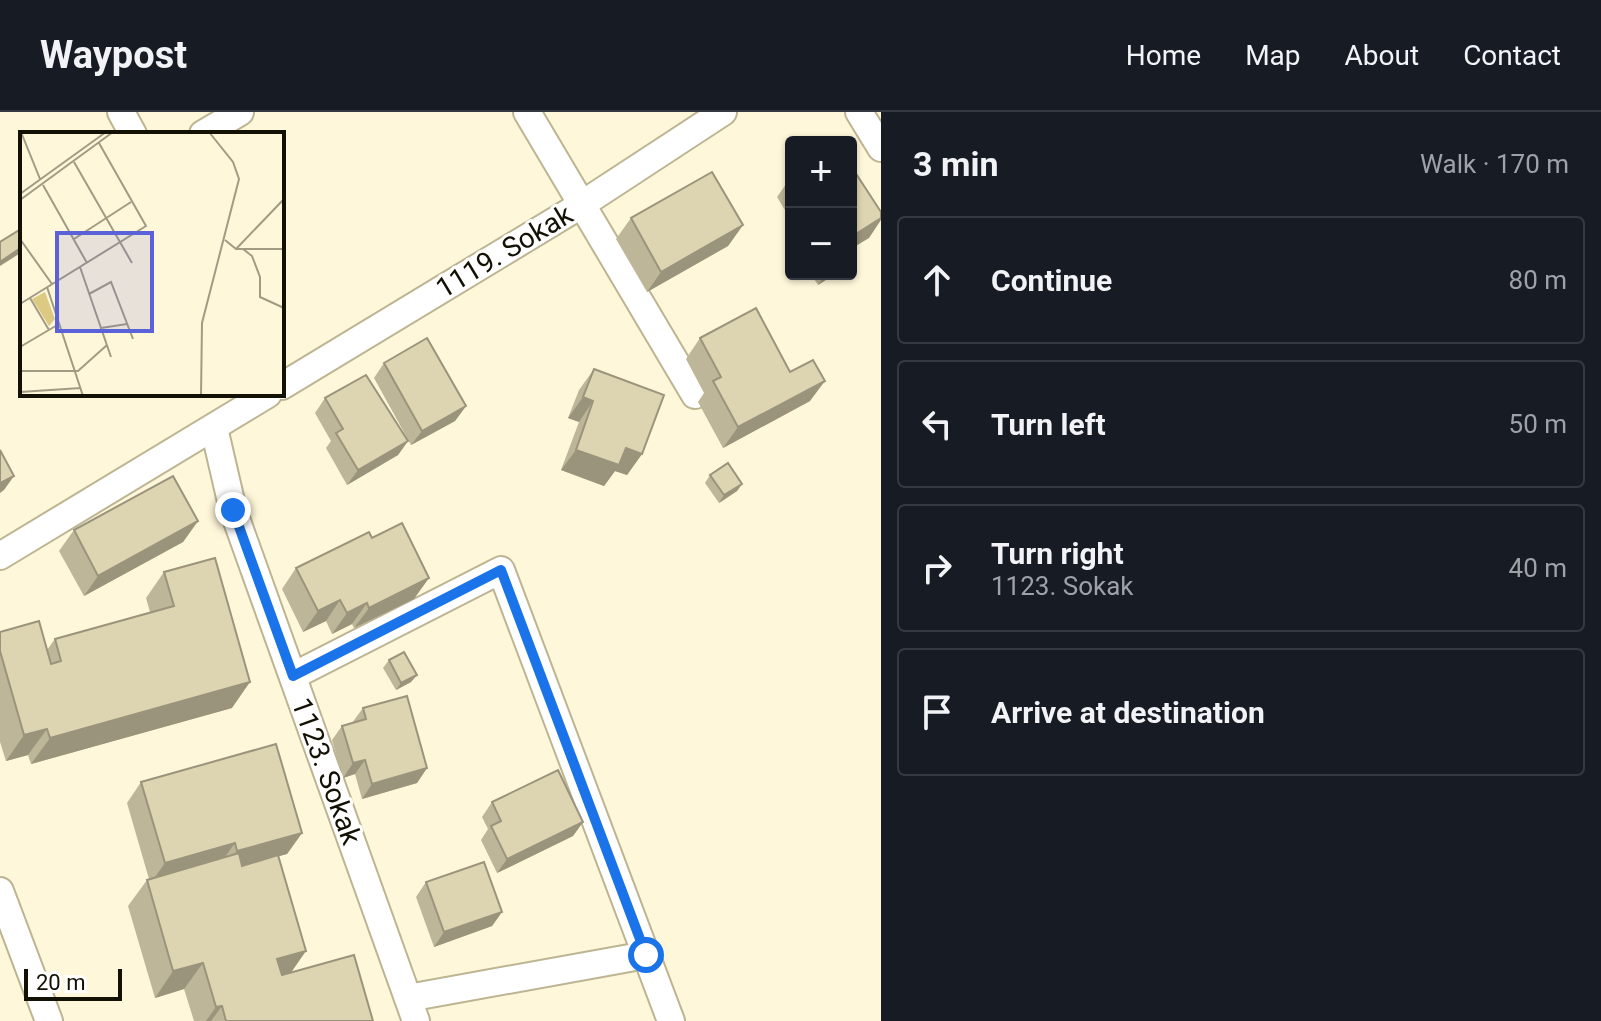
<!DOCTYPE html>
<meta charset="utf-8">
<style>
body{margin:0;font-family:Roboto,sans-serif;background:#20242c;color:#f1f3f6}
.controls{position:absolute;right:24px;top:24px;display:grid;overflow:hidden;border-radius:8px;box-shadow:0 2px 6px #0004}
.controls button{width:72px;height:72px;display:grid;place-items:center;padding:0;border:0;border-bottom:2px solid #363941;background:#171b24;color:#f1f3f6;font:40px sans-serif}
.scale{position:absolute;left:24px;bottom:20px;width:98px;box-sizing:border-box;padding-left:8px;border:4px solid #131004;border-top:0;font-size:22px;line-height:28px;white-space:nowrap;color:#131004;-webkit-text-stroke:6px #fff;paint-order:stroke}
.stop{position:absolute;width:24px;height:24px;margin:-18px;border:6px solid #1a73e8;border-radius:50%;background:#fff}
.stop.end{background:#1a73e8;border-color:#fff;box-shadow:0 2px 8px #0008}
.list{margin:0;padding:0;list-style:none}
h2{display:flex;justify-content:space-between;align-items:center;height:104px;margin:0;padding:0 32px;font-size:34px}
h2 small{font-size:26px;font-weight:400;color:#9ea1a6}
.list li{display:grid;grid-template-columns:52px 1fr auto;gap:24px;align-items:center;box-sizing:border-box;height:128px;margin:0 16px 16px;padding:0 16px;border:2px solid #363941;border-radius:8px}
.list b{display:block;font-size:30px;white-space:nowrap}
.list p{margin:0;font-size:26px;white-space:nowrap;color:#9ea1a6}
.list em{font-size:26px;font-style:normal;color:#9ea1a6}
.icon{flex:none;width:44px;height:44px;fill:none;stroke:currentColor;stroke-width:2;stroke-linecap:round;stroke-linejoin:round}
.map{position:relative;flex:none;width:881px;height:909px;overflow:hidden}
header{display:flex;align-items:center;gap:48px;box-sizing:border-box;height:112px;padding:0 40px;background:#171b24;border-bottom:2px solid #363941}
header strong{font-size:38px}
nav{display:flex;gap:44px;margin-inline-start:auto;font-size:28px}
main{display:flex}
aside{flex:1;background:#171b24}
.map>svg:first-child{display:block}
</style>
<header>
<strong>Waypost</strong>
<nav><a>Home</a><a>Map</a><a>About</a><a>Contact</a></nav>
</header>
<main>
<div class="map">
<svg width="881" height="909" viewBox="0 0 881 909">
<rect width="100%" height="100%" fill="#fff7da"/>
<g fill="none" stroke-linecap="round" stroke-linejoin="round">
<defs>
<g id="minor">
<path d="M121 0 133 22"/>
<path d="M527 0 695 283"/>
<path d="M859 0 881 36"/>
<path d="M203 22 240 0"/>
<path d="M282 274 581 93 723 0"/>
<path d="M214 316 233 398 416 909"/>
<path d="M0 444 268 282"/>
<path d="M293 564 501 458 671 909"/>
<path d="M0 779 49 909"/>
<path d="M408 886 646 843"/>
</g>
</defs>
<use href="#minor" stroke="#bdb492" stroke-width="30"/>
<use href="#minor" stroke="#fff" stroke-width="26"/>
</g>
<g fill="#beb698">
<path d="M791 65V108L777 85Z"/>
<path d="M631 106 743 113 728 134 647 180 616 127Z"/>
<path d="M811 162H835L818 173Z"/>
<path d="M700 226 790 260 810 289 723 336 698 290 704 281 686 247Z"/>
<path d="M384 251 466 294 455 309 411 333 374 266Z"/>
<path d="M594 257 642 342 627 363 615 359 604 374 561 358 579 310 568 306 579 278Z"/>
<path d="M325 286 408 329 398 343 347 373 326 336 331 329 315 301Z"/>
<path d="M710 363 742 372 737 379 719 391 705 371Z"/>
<path d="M198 409 183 430 84 484 59 439 74 418Z"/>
<path d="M296 456 414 487 354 516 352 512 332 522 326 509 303 520 282 477Z"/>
<path d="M164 460 232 596 31 652 28 643 6 649 0 630V520L47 538 55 527 150 500 146 486Z"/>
<path d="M389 548 411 570 396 578 383 556Z"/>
<path d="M363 596 427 656 417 671 362 687 355 662 343 666 332 628 342 614 352 611Z"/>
<path d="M141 670 302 721 287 742 278 744 291 861 373 909H194L184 877 155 886 128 794 147 768 149 767 127 691Z"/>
<path d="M492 690 583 710 573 724 497 761 481 728 488 717 482 705Z"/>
<path d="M426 770 502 800 492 814 434 835 416 785Z"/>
</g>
<g fill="#9b947c">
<path d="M881 106V108L869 126 851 137V125Z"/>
<path d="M743 113 728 134 647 180 661 160Z"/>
<path d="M22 135V140L0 154V150Z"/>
<path d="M826 162H835L818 173Z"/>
<path d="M825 269 810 289 723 336 738 315Z"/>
<path d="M583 285 593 289 579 310 568 306Z"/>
<path d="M466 294 455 309 411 333 422 319Z"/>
<path d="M408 329 398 343 347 373 358 358Z"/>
<path d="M626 336 642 342 627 363 615 359 604 374 561 358 576 338Z"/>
<path d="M14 364 4 378 0 381V371Z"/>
<path d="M742 372 737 379 719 391 724 383Z"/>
<path d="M198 409 183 430 84 484 98 464Z"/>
<path d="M429 466 414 487 354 516 369 496Z"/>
<path d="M340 488 326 509 303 520 318 499Z"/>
<path d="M367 491 352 512 332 522 347 501Z"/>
<path d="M417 563 411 570 396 578 401 571Z"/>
<path d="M250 570 232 596 31 652 50 626Z"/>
<path d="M47 617 28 643 6 649 24 623Z"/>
<path d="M365 648 355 662 343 666 353 651Z"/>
<path d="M427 656 417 671 362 687 372 672Z"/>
<path d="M583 710 573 724 497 761 507 747Z"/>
<path d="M302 721 287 742 222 760 237 739Z"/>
<path d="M235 731 220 752 150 772 165 751Z"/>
<path d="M502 800 492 814 434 835 444 820Z"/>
<path d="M306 839 288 865 259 874 277 847Z"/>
<path d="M203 851 184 877 155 886 173 859Z"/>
<path d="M222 894 211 909H206L216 895Z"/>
</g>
<g fill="#ddd4b1" stroke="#9b947c" stroke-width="2">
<path d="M853 57 881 100V106L851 125V59Z"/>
<path d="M712 60 743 113 661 160 631 106Z"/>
<path d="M21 117 22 119V135L0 150V130Z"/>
<path d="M851 128 856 137 851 140Z"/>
<path d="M756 196 790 260 813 248 825 269 738 315 713 269 721 265 700 226Z"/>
<path d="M427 226 466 294 422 319 384 251Z"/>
<path d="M594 257 664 283 642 342 626 336 619 353 576 338 593 289 583 285Z"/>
<path d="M366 263 408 329 358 358 336 321 343 317 325 286Z"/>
<path d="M0 338 14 364 0 371Z"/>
<path d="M728 351 742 372 724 383 710 363Z"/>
<path d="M173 364 198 409 98 464 74 418Z"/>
<path d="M402 411 429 466 369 496 367 491 347 501 340 488 318 499 296 456 369 420 372 426Z"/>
<path d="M215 446 250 570 50 626 47 617 24 623 0 539V520L39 509 51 552 61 549 55 527 174 494 164 460Z"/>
<path d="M404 540 417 563 401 571 389 548Z"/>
<path d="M407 584 427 656 372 672 365 648 353 651 342 614 366 607 363 596Z"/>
<path d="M276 632 302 721 237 739 235 731 165 751 141 670Z"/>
<path d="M558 658 583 710 507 747 491 714 501 709 492 690Z"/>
<path d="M239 741 242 754 278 743 306 839 277 847 282 863 354 843 373 909H226L222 894 216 895 203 851 173 859 147 768Z"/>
<path d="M484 750 502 800 444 820 426 770Z"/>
</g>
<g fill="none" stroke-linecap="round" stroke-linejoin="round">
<path stroke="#1a73e8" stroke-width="10" d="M233 398 293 564 501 458 646 843"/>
</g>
<g text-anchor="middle" stroke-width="6" stroke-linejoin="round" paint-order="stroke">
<g font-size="28" fill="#131004" stroke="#fff">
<text transform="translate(504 139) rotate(-31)" y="10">1119. Sokak</text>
<text transform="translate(327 659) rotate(70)" y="10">1123. Sokak</text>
</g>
</g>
<g transform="translate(20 20)">
<rect width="264" height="264" fill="#fff7da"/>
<path d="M25 160 35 187 29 194 12 167Z" fill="#dcc982"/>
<path fill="none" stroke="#a19b84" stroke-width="2" d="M1 0 20 47M54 30 112 131M23 53 67 131M0 62 86 0M0 68 93 0M0 107 32 152M54 107 111 70M205 108 216 117H264M216 117 264 67M223 117 232 124 240 145V165L264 176M60 135 91 225M27 155 63 264M69 162 91 150 113 207M10 166 29 198M0 172 126 94 79 11M81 196 107 192M0 215 39 192M0 239H58L87 213M0 260 61 256M181 264 182 191 219 47 213 30 189 0"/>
<path fill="#5b62d9" fill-opacity="0.15" stroke="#5b62d9" stroke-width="4" d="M37 101H132V199H37Z"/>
<rect width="264" height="264" fill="none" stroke="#131004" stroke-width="4"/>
</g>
</svg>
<div class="controls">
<button>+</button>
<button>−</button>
</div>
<div class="scale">20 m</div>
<div class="stop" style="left:646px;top:843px"></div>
<div class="stop end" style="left:233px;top:398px"></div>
</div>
<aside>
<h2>3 min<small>Walk · 170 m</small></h2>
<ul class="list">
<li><svg class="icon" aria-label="ahead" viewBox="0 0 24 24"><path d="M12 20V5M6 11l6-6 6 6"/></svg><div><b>Continue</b></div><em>80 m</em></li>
<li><svg class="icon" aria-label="left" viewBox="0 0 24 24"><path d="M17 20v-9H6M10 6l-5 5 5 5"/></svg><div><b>Turn left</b></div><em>50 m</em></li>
<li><svg class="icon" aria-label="right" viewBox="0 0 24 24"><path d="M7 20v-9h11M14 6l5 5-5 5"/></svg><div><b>Turn right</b><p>1123. Sokak</p></div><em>40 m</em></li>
<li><svg class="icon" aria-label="arrive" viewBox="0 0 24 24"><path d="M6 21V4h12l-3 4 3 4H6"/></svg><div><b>Arrive at destination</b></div></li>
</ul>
</aside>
</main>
